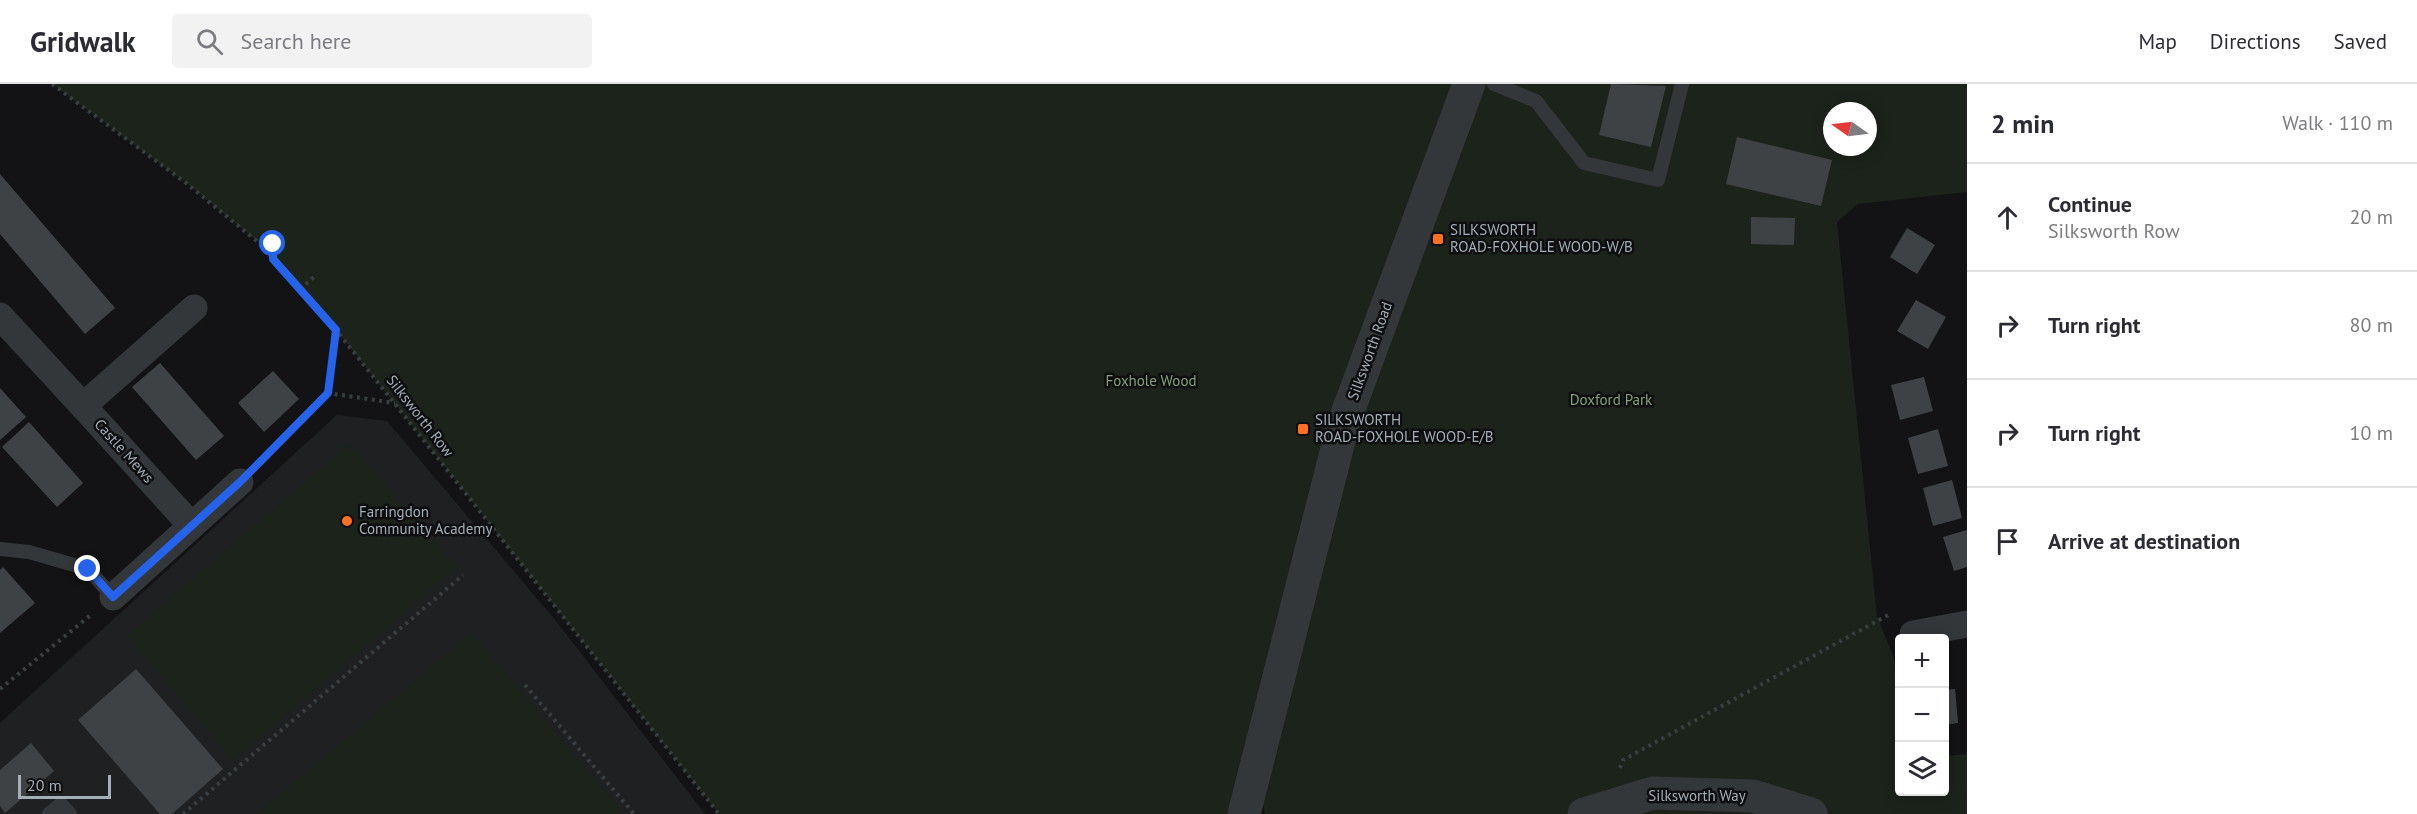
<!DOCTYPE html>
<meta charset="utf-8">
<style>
body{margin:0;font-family:"PT Sans",sans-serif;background:#f2f2f3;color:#2b2b33}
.controls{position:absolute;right:18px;bottom:18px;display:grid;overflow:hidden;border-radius:6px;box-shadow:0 3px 15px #0003}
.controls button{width:54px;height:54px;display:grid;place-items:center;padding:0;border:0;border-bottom:2px solid #e1e1e2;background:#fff;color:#2b2b33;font:30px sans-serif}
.compass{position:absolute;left:1823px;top:18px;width:54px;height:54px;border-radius:50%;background:#fff;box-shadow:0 3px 15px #0003;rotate:284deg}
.scale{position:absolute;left:18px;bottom:15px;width:93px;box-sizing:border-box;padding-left:6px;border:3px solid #a3afb6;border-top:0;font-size:16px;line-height:21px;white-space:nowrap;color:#a3afb6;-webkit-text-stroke:4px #0e0e10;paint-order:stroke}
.stop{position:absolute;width:18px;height:18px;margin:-14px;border:4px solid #2563eb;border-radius:50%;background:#fff}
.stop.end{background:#2563eb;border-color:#fff;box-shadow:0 2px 6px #0008}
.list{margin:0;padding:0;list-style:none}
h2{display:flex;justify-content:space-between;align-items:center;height:78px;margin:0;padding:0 24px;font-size:26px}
h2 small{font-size:20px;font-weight:400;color:#7c7c81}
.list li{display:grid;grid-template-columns:39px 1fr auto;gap:18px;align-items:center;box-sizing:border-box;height:108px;padding:0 24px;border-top:2px solid #e1e1e2}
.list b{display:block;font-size:22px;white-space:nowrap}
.list p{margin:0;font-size:20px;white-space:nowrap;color:#7c7c81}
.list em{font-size:20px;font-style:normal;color:#7c7c81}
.icon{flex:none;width:33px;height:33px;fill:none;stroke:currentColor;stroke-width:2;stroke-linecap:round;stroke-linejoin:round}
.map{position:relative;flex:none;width:1967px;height:730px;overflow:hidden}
header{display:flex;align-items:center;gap:36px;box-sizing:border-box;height:84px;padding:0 30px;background:#fff;border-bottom:2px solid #e1e1e2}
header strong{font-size:28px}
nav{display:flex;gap:33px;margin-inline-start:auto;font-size:21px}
.search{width:420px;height:54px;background:#f2f2f3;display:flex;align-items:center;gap:15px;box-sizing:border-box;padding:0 21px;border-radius:6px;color:#7c7c81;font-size:22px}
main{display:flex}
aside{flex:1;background:#fff}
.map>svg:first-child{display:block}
</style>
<header>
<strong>Gridwalk</strong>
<div class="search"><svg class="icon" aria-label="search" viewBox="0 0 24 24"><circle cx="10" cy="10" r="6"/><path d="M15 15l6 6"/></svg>Search here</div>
<nav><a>Map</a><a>Directions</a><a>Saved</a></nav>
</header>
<main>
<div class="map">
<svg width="1967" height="730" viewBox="0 0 1967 730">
<rect width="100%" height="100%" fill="#131315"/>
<path fill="#1f2022" d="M337 331 387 337 556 537 705 730H0V639Z"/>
<g fill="#1c231b" fill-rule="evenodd">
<path d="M52 0H1967V108L1858 120 1837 138 1877 532 1893 571 1899 601 1900 708H1944L1945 672 1967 670V730H1265L1255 683 1246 730H719L395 320 336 246 258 158 186 99ZM1832 27H1868V63H1832Z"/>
<path d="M350 359 457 483 233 676 127 552Z"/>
<path d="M472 549 624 730H256Z"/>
</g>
<g fill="#3f4245">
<path d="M1611 0 1666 2 1651 63 1599 51Z"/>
<path d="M1737 53 1832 76 1821 122 1726 100Z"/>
<path d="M0 90 115 224 85 250 0 150Z"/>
<path d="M1751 133 1795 134 1794 161 1751 160Z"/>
<path d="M1907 144 1935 161 1917 190 1890 173Z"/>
<path d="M1916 216 1946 233 1928 265 1897 247Z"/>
<path d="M160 279 224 352 196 376 132 303Z"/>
<path d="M273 287 299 315 264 348 238 319Z"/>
<path d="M1924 293 1933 327 1900 336 1891 301Z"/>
<path d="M0 304 26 333 0 356Z"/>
<path d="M29 338 83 399 57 423 2 363Z"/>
<path d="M1938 345 1948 382 1918 390 1908 354Z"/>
<path d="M1952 396 1962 434 1933 442 1923 404Z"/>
<path d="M1967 446V483L1954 487 1943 453Z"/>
<path d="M3 483 35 519 0 549V486Z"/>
<path d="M136 585 223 685 172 730H160L78 636Z"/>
<path d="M1955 605 1958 639 1944 641V606Z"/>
<path d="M31 659 54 687 5 729 0 722V686Z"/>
</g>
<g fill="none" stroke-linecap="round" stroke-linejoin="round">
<g stroke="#393e41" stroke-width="4" stroke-dasharray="3 4.5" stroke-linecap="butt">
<path d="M52 0 186 99 258 158 336 246 395 320 719 730"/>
<path d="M259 158 273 160V174"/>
<path d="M300 205 314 193"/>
<path d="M328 309 336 247"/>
<path d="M259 379 328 309 395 319"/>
<path d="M525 601 634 730"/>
<path d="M0 605 92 530"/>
<path d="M1620 684 1623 676 1890 530"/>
<path d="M183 730 463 491"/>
</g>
<g stroke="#34373a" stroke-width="14">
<path d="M1494 0 1536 17 1584 79 1658 96 1682 0"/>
<path d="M0 465 29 468 88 485 113 513"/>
<path d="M49 730 61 720 70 730"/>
</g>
<g stroke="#34373a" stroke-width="27">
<path d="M0 232 83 322"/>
<path d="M191 441 83 322 194 224"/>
<path d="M113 513 240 398"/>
<path d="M1913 550 1967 540"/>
</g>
<g stroke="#34373a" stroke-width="33">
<path d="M1244 730 1343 341 1469 0"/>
<path d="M1584 730 1653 709 1753 712 1811 730"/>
</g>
</g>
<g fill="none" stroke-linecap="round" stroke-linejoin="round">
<path stroke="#2563eb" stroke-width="8" d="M88 485 113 513 240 398 328 309 336 246 273 175V160"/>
</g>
<g fill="#fd7022" stroke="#0e0e10" stroke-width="2">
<rect x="1432" y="149" width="12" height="12" rx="3"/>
<rect x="1297" y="339" width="12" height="12" rx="3"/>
<circle cx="347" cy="437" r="6"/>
</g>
<g text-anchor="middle" stroke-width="5" stroke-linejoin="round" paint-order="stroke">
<g font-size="15" fill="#a3afb6" stroke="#0e0e10" text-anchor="start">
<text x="1450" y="151">SILKSWORTH<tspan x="1450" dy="17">ROAD-FOXHOLE WOOD-W/B</tspan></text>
<text x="1315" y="341">SILKSWORTH<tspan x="1315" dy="17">ROAD-FOXHOLE WOOD-E/B</tspan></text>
<text x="359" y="433">Farringdon<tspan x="359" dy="17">Community Academy</tspan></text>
</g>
<g font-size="15" fill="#a3afb6" stroke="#0e0e10">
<text transform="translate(1370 267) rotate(-70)" y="5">Silksworth Road</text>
<text transform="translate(420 332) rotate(52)" y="5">Silksworth Row</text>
<text transform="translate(124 367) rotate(48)" y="5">Castle Mews</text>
<text x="1697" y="717">Silksworth Way</text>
</g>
<g font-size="15" fill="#83a279" stroke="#0e0e10">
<text x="1151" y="302">Foxhole Wood</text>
<text x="1611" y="321">Doxford Park</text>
</g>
</g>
</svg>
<div class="controls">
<button>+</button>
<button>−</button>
<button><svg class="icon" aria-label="layers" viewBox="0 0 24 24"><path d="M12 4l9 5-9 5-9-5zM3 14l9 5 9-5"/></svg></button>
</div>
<svg class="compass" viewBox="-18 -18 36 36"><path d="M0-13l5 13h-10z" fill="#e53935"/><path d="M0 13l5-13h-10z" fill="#7c7c81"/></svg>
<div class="scale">20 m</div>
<div class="stop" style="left:273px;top:160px"></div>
<div class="stop end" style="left:88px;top:485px"></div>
</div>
<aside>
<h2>2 min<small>Walk · 110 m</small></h2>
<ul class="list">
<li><svg class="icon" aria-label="ahead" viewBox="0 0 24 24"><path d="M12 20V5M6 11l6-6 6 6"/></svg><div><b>Continue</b><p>Silksworth Row</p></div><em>20 m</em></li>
<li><svg class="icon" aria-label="right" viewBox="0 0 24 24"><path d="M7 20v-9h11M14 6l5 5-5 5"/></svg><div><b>Turn right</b></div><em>80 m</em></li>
<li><svg class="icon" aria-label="right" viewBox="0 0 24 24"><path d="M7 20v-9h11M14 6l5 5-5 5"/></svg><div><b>Turn right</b></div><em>10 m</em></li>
<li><svg class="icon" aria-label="arrive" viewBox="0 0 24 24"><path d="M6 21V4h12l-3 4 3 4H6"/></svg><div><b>Arrive at destination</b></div></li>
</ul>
</aside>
</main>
